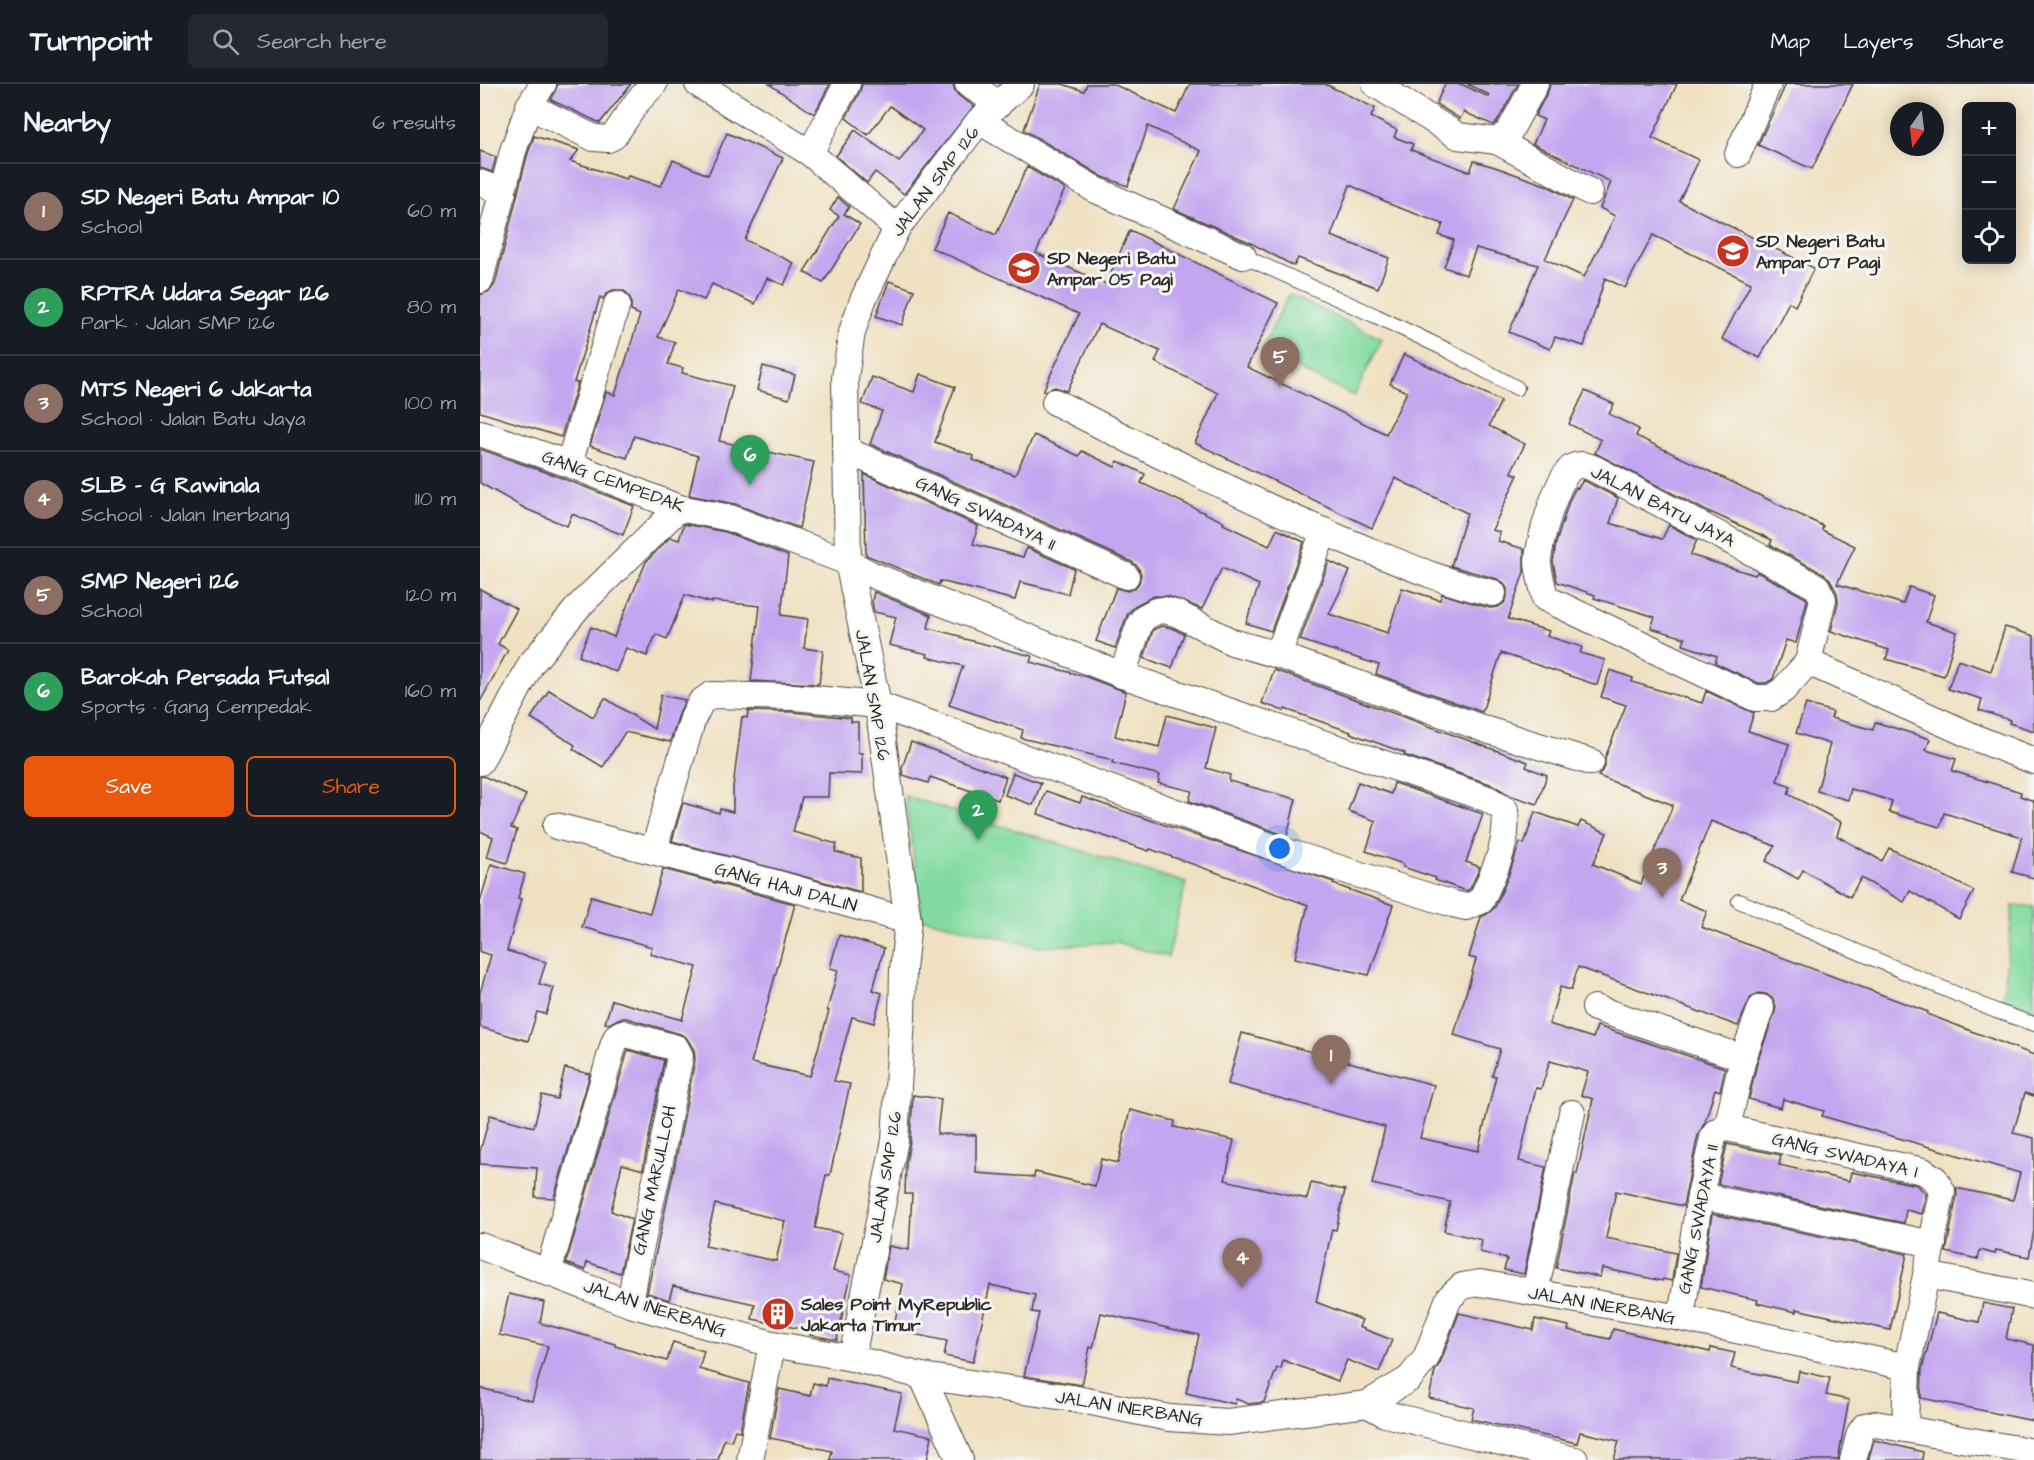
<!DOCTYPE html>
<meta charset="utf-8">
<style>
body{margin:0;font-family:"Architects Daughter",sans-serif;background:#242831;color:#f1f3f6}
.controls{position:absolute;right:18px;top:18px;display:grid;overflow:hidden;border-radius:9px;box-shadow:0 3px 15px #0003}
.controls button{width:54px;height:54px;display:grid;place-items:center;padding:0;border:0;border-bottom:2px solid #363941;background:#171b24;color:#f1f3f6;font:30px sans-serif}
.compass{position:absolute;left:1410px;top:18px;width:54px;height:54px;border-radius:50%;background:#171b24;box-shadow:0 3px 15px #0003;rotate:194deg}
.you{position:absolute;left:800px;top:765px;width:21px;height:21px;margin:-15px;border:4px solid #fff;border-radius:50%;background:#1a73e8;box-shadow:0 0 0 9px #1a73e833}
.badge{display:grid;place-items:center;width:39px;height:39px;border-radius:50%;background:#ea580c;color:#fff;font-size:20px;font-weight:700}
.pin{position:absolute;translate:-50% -50px;filter:drop-shadow(0 2px 3px #0008)}
.pin::after{content:'';position:absolute;top:32px;width:21px;height:18px;background:inherit;clip-path:polygon(0 0,100% 0,50% 100%)}
.list{margin:0;padding:0;list-style:none}
h2{display:flex;justify-content:space-between;align-items:center;height:78px;margin:0;padding:0 24px;font-size:26px}
h2 small{font-size:20px;font-weight:400;color:#9ea1a6}
.list li{display:grid;grid-template-columns:39px 1fr auto;gap:18px;align-items:center;box-sizing:border-box;height:96px;padding:0 24px;border-top:2px solid #363941}
.list b{display:block;font-size:22px;white-space:nowrap}
.list p{margin:0;font-size:20px;white-space:nowrap;color:#9ea1a6}
.list em{font-size:20px;font-style:normal;color:#9ea1a6}
.actions{display:flex;gap:12px;padding:18px 24px}
.actions a{flex:1;padding:14px 0;border:2px solid #ea580c;border-radius:9px;text-align:center;font-size:21px;color:#ea580c}
.actions .main{background:#ea580c;color:#fff}
.icon{flex:none;width:33px;height:33px;fill:none;stroke:currentColor;stroke-width:2;stroke-linecap:round;stroke-linejoin:round}
.map{position:relative;flex:none;width:1554px;height:1376px;overflow:hidden}
header{display:flex;align-items:center;gap:36px;box-sizing:border-box;height:84px;padding:0 30px;background:#171b24;border-bottom:2px solid #363941}
header strong{font-size:28px}
nav{display:flex;gap:33px;margin-inline-start:auto;font-size:21px}
.search{width:420px;height:54px;background:#242831;display:flex;align-items:center;gap:15px;box-sizing:border-box;padding:0 21px;border-radius:9px;color:#9ea1a6;font-size:22px}
main{display:flex}
aside{flex:1;background:#171b24}
.map>svg:first-child{display:block}
</style>
<header>
<strong>Turnpoint</strong>
<div class="search"><svg class="icon" aria-label="search" viewBox="0 0 24 24"><circle cx="10" cy="10" r="6"/><path d="M15 15l6 6"/></svg>Search here</div>
<nav><a>Map</a><a>Layers</a><a>Share</a></nav>
</header>
<main>
<aside>
<h2>Nearby<small>6 results</small></h2>
<ul class="list">
<li><span class="badge" style="background:#8d6e63">1</span><div><b>SD Negeri Batu Ampar 10</b><p>School</p></div><em>60 m</em></li>
<li><span class="badge" style="background:#2e9e5b">2</span><div><b>RPTRA Udara Segar 126</b><p>Park · Jalan SMP 126</p></div><em>80 m</em></li>
<li><span class="badge" style="background:#8d6e63">3</span><div><b>MTS Negeri 6 Jakarta</b><p>School · Jalan Batu Jaya</p></div><em>100 m</em></li>
<li><span class="badge" style="background:#8d6e63">4</span><div><b>SLB - G Rawinala</b><p>School · Jalan Inerbang</p></div><em>110 m</em></li>
<li><span class="badge" style="background:#8d6e63">5</span><div><b>SMP Negeri 126</b><p>School</p></div><em>120 m</em></li>
<li><span class="badge" style="background:#2e9e5b">6</span><div><b>Barokah Persada Futsal</b><p>Sports · Gang Cempedak</p></div><em>160 m</em></li>
</ul>
<div class="actions"><a class="main">Save</a><a>Share</a></div>
</aside>
<div class="map">
<svg width="1554" height="1376" viewBox="0 0 1554 1376">
<rect width="100%" height="100%" fill="#f6f6f2"/>
<filter id="ink" filterUnits="userSpaceOnUse"><feTurbulence type="fractalNoise" baseFrequency=".0167" numOctaves="2"/><feDisplacementMap in="SourceGraphic" scale="12" xChannelSelector="R" yChannelSelector="G"/><feConvolveMatrix kernelMatrix="1 2 1 2 8 2 1 2 1" color-interpolation-filters="sRGB"/></filter>
<filter id="wash" filterUnits="userSpaceOnUse"><feTurbulence type="fractalNoise" baseFrequency=".008" numOctaves="4" result="noise"/><feDisplacementMap in="SourceGraphic" scale="24" xChannelSelector="R" yChannelSelector="G"/><feGaussianBlur stdDeviation="1.35" result="paint"/><feColorMatrix in="noise" values="0 0 0 0 0 0 0 0 0 0 0 0 0 0 0 0 0 1.4 0 .05"/><feComposite in="paint" operator="in"/></filter>
<g filter="url(#wash)">
<rect width="100%" height="100%" fill="#f0e1c3"/>
<g fill="#83dba1" stroke="#578366" stroke-width="1.5">
<path d="M809 210 902 255 874 312 781 267Z"/>
<path d="M425 712 706 799 688 873 636 858 558 863 442 834Z"/>
<path d="M1533 821 1554 823V928L1522 924Z"/>
</g>
<g id="blocks">
<g fill="#c3a6ef" fill-rule="evenodd">
<path d="M78 0H151L120 39 71 16Z"/>
<path d="M289 0H350L334 30Z"/>
<path d="M382 0H473L475 7 479 12 494 22 424 110 395 88 387 99 356 72 375 46 419 78 443 46 410 22 388 51 366 34 380 7Z"/>
<path d="M560 0H582L604 7 607 0H633L696 29 710 0H845L895 24 891 33 917 46 914 53 933 60 931 66 990 88 994 77 1015 83 1068 102 1093 116 1065 175 1104 193 1135 132 1120 124 1131 98 1053 60 1064 36 1055 32 1068 7 1070 0H1197L1172 54 1219 76 1199 117 1334 184 1315 222 1309 218 1280 274 1242 255 1271 199 1173 151 1145 204 1125 194 1104 262 1075 253 1070 265 1029 248 1058 181 996 164 986 191 964 183 974 156 959 151 963 140 909 120V119L870 101 851 152 909 174 898 204 818 174 814 182 769 158 694 125 721 67 668 42 648 102 623 93 544 46Z"/>
<path d="M965 0H981L1009 13 1010 11 987 0H1038L1017 38 1013 41 984 28 980 35 956 20Z"/>
<path d="M1306 0H1373L1332 85 1278 61Z"/>
<path d="M247 49 303 74 265 156 314 179 304 201 287 194 275 220 232 200 224 216 199 205 178 253 195 258 188 280 203 284 202 289 253 302 239 357 334 378 319 444 255 420 209 411 218 372 154 352 147 374 110 362 126 308 135 311 160 231 151 227V216L147 209 142 206H133L127 209 123 215 120 213 94 298 98 299 81 353 0 328V211L10 207 15 200 47 72 54 52 99 66 90 77 146 95 148 92 181 102 193 76 228 91Z"/>
<path d="M0 67 16 73 12 88 0 84Z"/>
<path d="M547 83 585 105 556 169 626 200 650 146 798 219 767 283 906 350 927 308 910 300 924 270 1021 317 1009 342 1045 360 1031 388 1038 391 1012 446 1020 448 1018 457 1044 465V488L1028 535 1069 547 1067 552 1102 563 1100 569 1125 576 1117 601 1021 569 1002 628 896 590 899 581 820 556 849 477 870 487 849 530 908 549 922 504 960 516 962 510 1010 524 1018 523 1024 519 1027 513V505L1024 499 1017 495 971 482 987 429 915 394 892 444 715 359 738 309 675 278 680 267 619 240 587 307 575 303 565 307H563L599 230 452 164 468 129 516 151Z"/>
<path d="M358 113 369 123 364 130 380 140 343 199 324 188 359 132 350 126Z"/>
<path d="M409 197 434 206 422 241 396 232Z"/>
<path d="M283 282 315 291 309 315 277 306Z"/>
<path d="M440 290 475 303 455 358 494 372 493 376 535 391 554 351 599 372 602 367 635 383 638 377 665 390 661 399 744 438 743 440 789 462 797 445 824 458 791 547 766 539 779 501 742 484 722 525 688 512H674L658 520 648 529 635 564 616 557 636 504 648 507 655 504 659 499 661 490 658 483 652 478 390 360 402 327 382 320 392 293 434 308Z"/>
<path d="M1105 307 1134 320 1129 330 1159 345 1156 352 1343 442 1342 446 1375 462 1357 500 1423 520 1429 503 1454 511 1446 538 1477 548 1464 592 1406 575 1409 566 1351 547 1358 518 1357 509 1350 496 1344 490 1290 461 1292 456 1230 428V429L1115 369 1121 356 1089 340Z"/>
<path d="M0 365 74 391 154 422 143 451 92 430 87 442 46 425 0 399Z"/>
<path d="M384 390 498 442 493 460 543 473 547 464 594 485 588 510 540 498 535 516 460 497 459 501 386 471Z"/>
<path d="M1103 396 1138 414 1130 439 1182 455 1189 441 1217 456 1210 471 1275 491 1277 488 1326 514 1327 517 1316 559 1306 556 1293 595 1286 599H1278L1235 579 1237 572 1203 561 1205 554 1171 544 1175 533 1114 514 1115 511 1077 498 1073 478 1076 459 1089 417 1096 403 1098 404Z"/>
<path d="M204 440 246 448 308 472 301 531 328 535 324 564 343 567 339 600 271 597 280 522 232 517V519L205 511 187 555 176 550 167 572 146 564 136 588 99 572 111 543 134 553 166 478 190 453 199 456Z"/>
<path d="M0 505 37 525 18 560 28 566 0 618Z"/>
<path d="M394 508 451 531 448 544 480 552V554L552 572 550 578 604 592 646 608 635 652 679 663 687 631 736 644 726 684 750 691 749 697 816 715 807 752 709 717 712 707 678 699 680 691 632 679 633 676 541 654 543 646 469 621 483 582 447 573 448 570 409 561 416 533 394 528 392 517Z"/>
<path d="M681 542 692 544 704 550 692 584 664 574 673 546Z"/>
<path d="M1525 543 1554 552V647L1529 639 1530 636 1499 626 1502 615 1468 605 1478 576 1511 587Z"/>
<path d="M794 586 1048 678 1046 683 1067 691 1057 720 1029 711 1013 701 924 671 925 669 870 649 871 648 805 625 804 627 782 619Z"/>
<path d="M1130 586 1153 594 1152 598 1222 619 1226 607 1274 629 1268 647 1309 660 1297 697 1311 702 1308 710 1361 738 1357 752 1402 777 1409 764 1494 807 1479 835 1430 807 1424 818 1381 794 1370 813 1323 786 1318 795 1286 777 1295 762 1231 737 1199 816 1227 827 1221 843 1448 928 1447 930 1554 971V1012L1545 1009 1533 1049 1554 1054V1147L1549 1173 1516 1166 1515 1170 1500 1166 1498 1175 1466 1168 1477 1110 1476 1104 1533 1116 1540 1089 1342 1032 1344 1027 1303 1015 1301 1024 1269 1015 1277 978 1295 928 1296 922 1293 915 1286 910 1278 909 1271 913 1258 942 1098 883 1091 906 1080 903 1069 940 1113 954 1117 942 1245 984 1240 1007 1235 1005 1225 1038 1218 1051 1203 1122 1136 1107 1126 1154 1196 1169 1192 1197 1183 1195 1182 1197 1122 1184 1120 1193 1076 1184 1095 1089 1097 1090 1113 1015 1101 1011 1108 988 1070 977 1061 1005 1056 1004 1039 1077 1066 1083 1044 1190 1024 1186 1027 1175 1000 1168 1002 1156 964 1147 970 1118 892 1100 905 1043 748 1000 762 949 954 1001 940 1054 998 1067 1016 992H1012L1020 965 974 951 996 875 989 873 1001 833 1007 830 1015 823 1029 790 1040 758 1044 760 1055 728 1098 743 1101 737 1127 749 1113 780 1161 800 1193 721 1118 692 1125 683V674L1146 621 1121 613Z"/>
<path d="M69 606 113 633 125 614 174 645 181 611 205 616 199 630 190 658 145 648 123 683 93 665 95 661 51 634Z"/>
<path d="M1326 620 1353 628 1351 634 1393 646 1395 638 1450 655 1446 666 1476 675 1472 687 1541 708 1540 712 1554 717V794L1532 788 1542 753 1464 729 1460 743 1409 728 1412 717 1371 705 1368 716 1337 707 1350 660 1316 649Z"/>
<path d="M268 627 313 628 371 634V638H378V669H382V690L349 689 348 713H322L313 748 357 760 355 768 381 774V808L192 757 203 719 239 729 240 725 253 728V703L262 633 267 634Z"/>
<path d="M431 658 526 693 518 716 450 693 448 699 423 691 422 684Z"/>
<path d="M533 689 561 699 553 721 525 711Z"/>
<path d="M3 692 46 711 31 744 37 746 27 779 7 773 13 753 0 747V693Z"/>
<path d="M878 698 911 710 914 699 1003 730 986 778 1000 783 990 805 986 807 955 796 956 794 923 783V780L886 767 896 737 868 727Z"/>
<path d="M566 707 600 719 602 713 854 798 853 800 913 821 889 891 815 874 828 821 670 765 669 767 558 730Z"/>
<path d="M11 780 45 790 38 814 41 815 27 867 66 878 59 900 74 904 66 930 57 928 48 957 0 943V909L11 871 0 868V818Z"/>
<path d="M183 785 315 820 271 979 330 992 349 927 347 926 358 886 350 884 359 851 404 864 393 906 402 909 394 939 372 933 354 997 370 1000 350 1091H346L335 1144 362 1149 353 1187 371 1191 357 1256 330 1251 331 1247 272 1235 275 1220 193 1202 189 1216 167 1209 194 1085 215 975 214 966 206 953 200 950 146 934H140L129 940 125 939 132 916 202 936 217 883 170 870 172 863 102 843 111 812 170 829ZM235 1120 305 1137 296 1177 225 1162Z"/>
<path d="M148 966 184 976 164 1079 163 1086 142 1080 131 1127 152 1135 140 1189 107 1178 105 1186 86 1179Z"/>
<path d="M85 984 110 990 74 1114 55 1113 57 1084 0 1080V1068L10 1031 54 1043 62 1011 77 1015Z"/>
<path d="M433 1011 461 1015 457 1050 496 1051V1089L554 1093 555 1088 615 1102 621 1075 638 1079 650 1026 695 1037 694 1043 754 1056 745 1096 827 1115 831 1099 865 1106 856 1146 852 1145 836 1218 882 1236 879 1243 912 1256 899 1288 867 1276 858 1297 803 1276 801 1285 797 1284 784 1318 769 1320 756 1315 755 1320 706 1309 719 1251 621 1229 613 1264 610 1263 602 1301 544 1292 559 1229 552 1228 555 1211 510 1201 493 1278 464 1272 467 1257 413 1246 423 1200 403 1195 409 1162 429 1166 432 1110H425L426 1079 430 1057Z"/>
<path d="M1247 1060 1301 1071 1299 1081 1369 1097 1371 1088 1437 1101 1446 1110 1442 1130 1426 1126 1424 1139 1238 1100Z"/>
<path d="M1232 1130 1427 1170 1410 1246 1316 1225V1228L1277 1219 1278 1216 1221 1203Z"/>
<path d="M29 1210 64 1218 60 1239 135 1260V1262L187 1277 193 1258 224 1267 219 1285 269 1299 260 1347 255 1346 251 1357 244 1355 238 1376H0V1304L52 1317 68 1262 19 1251Z"/>
<path d="M1503 1219 1532 1225 1526 1255 1554 1261V1337L1441 1314 1442 1285 1457 1229 1499 1238Z"/>
<path d="M979 1229 1053 1246 1055 1235 1089 1242 1088 1246 1130 1255 1133 1245 1230 1268 1231 1264 1255 1269 1251 1284 1317 1298 1319 1287 1350 1294 1346 1311 1369 1316 1358 1376H1134L1139 1357 1100 1348 1097 1359 991 1335 994 1324 949 1314 955 1287 960 1279Z"/>
<path d="M347 1294 422 1310 414 1344 452 1352 447 1376H350L352 1367 290 1354 299 1305 330 1312 333 1299 346 1302Z"/>
<path d="M1394 1356 1443 1368 1442 1376H1388Z"/>
</g>
</g>
</g>
<g filter="url(#ink)">
<use href="#blocks" fill-opacity="0" stroke="#494642" stroke-width="1.5"/>
<g fill="none" stroke-linecap="round" stroke-linejoin="round">
<defs>
<g id="lane">
<path d="M763 172 896 232 967 266 1037 304"/>
<path d="M1259 817 1516 927 1554 940"/>
</g>
<g id="street">
<path d="M218 0 330 69 417 144"/>
<path d="M488 0 519 20"/>
<path d="M895 0 978 52 1017 57 1029 48 1055 0"/>
<path d="M49 22 114 54 128 55 134 52 157 18 174 0"/>
<path d="M499 37 616 106 763 172"/>
<path d="M1017 57 1110 108"/>
<path d="M330 69 367 0"/>
<path d="M1258 70 1288 0"/>
<path d="M0 99 23 108"/>
<path d="M0 196 33 67 49 22 63 0"/>
<path d="M575 318C672 368 770 417 871 459 918 478 963 498 1013 509"/>
<path d="M0 349 89 380 199 424 250 434 368 478 390 490 642 591"/>
<path d="M366 366 646 492"/>
<path d="M89 380 137 220"/>
<path d="M798 571 844 447"/>
<path d="M1328 578 1303 606 1291 614H1275L1065 514C1063 502 1058 488 1058 477 1059 459 1077 391 1093 383 1101 379 1107 382 1115 385L1337 503 1343 515 1328 578 1501 656 1554 677"/>
<path d="M0 678 51 580 99 522 199 424"/>
<path d="M76 742 295 799 428 837"/>
<path d="M183 769 178 765 177 755 213 634 221 618 231 611 314 613 398 621 807 768 973 820 986 823 1001 817C1014 788 1029 759 1025 726L1008 715 642 591 660 539 665 533 676 527 684 526 698 530 752 558 798 571 1010 647 1111 678"/>
<path d="M1115 924 1263 974"/>
<path d="M1247 1044 1263 974 1281 924"/>
<path d="M1220 1112 1453 1160"/>
<path d="M0 1162 150 1220 292 1260 372 1274 442 1292 592 1314 689 1334 748 1338 887 1320 929 1295 946 1274 969 1214 982 1202 1000 1199 1201 1234 1427 1283 1425 1345 1554 1368"/>
<path d="M68 1189 134 959 137 952 142 949 196 964 200 972 179 1082 157 1179 150 1220"/>
<path d="M1055 1209 1092 1029"/>
<path d="M1201 1234 1220 1112 1233 1054 1237 1047 1247 1044 1443 1087 1455 1095 1462 1107 1446 1191"/>
<path d="M372 1274 415 1056 422 934 423 886 428 837 398 621 368 478 365 294 372 248 383 216 417 144 499 37 541 0"/>
<path d="M1427 1283 1446 1191 1554 1212"/>
<path d="M442 1292 480 1376"/>
<path d="M887 1320 905 1330 1095 1376"/>
<path d="M270 1376 292 1260"/>
<path d="M1373 1376 1380 1349 1385 1342 1395 1340 1425 1345"/>
</g>
</defs>
<use href="#lane" stroke="#494642" stroke-width="16"/>
<use href="#street" stroke="#494642" stroke-width="28"/>
<use href="#lane" stroke="#fff" stroke-width="14"/>
<use href="#street" stroke="#fff" stroke-width="26"/>
</g>
</g>
<defs>
<symbol id="school-disc" viewBox="-11 -11 22 22"><circle r="9.5" fill="#c8321e" stroke="#f6f6f2"/><path d="M0-5L7-2L0 1L-7-2ZM-4 1L0 2.5L4 1V4Q0 6-4 4Z" fill="#fff"/></symbol>
<symbol id="building-disc" viewBox="-11 -11 22 22"><circle r="9.5" fill="#c8321e" stroke="#f6f6f2"/><path d="M-4-6H4V6H1V3H-1V6H-4ZM-2.5-4.3h1.7v1.8h-1.7ZM.8-4.3h1.7v1.8H.8ZM-2.5-1h1.7V.8h-1.7ZM.8-1h1.7V.8H.8Z" fill="#fff"/></symbol>
</defs>
<g fill-rule="evenodd">
<use href="#school-disc" x="1234" y="148" width="38" height="38"/>
<use href="#school-disc" x="525" y="165" width="38" height="38"/>
<use href="#building-disc" x="279" y="1211" width="38" height="38"/>
</g>
<g text-anchor="middle" stroke-width="6" stroke-linejoin="round" paint-order="stroke">
<g font-size="18" fill="#2b2b2b" stroke="#f6f6f2">
<text transform="translate(455 97) rotate(-53)" y="6">JALAN SMP 126</text>
<text transform="translate(133 397) rotate(20)" y="6">GANG CEMPEDAK</text>
<text transform="translate(1183 422) rotate(27)" y="6">JALAN BATU JAYA</text>
<text transform="translate(506 429) rotate(25)" y="6">GANG SWADAYA II</text>
<text transform="translate(393 611) rotate(80)" y="6">JALAN SMP 126</text>
<text transform="translate(306 803) rotate(15)" y="6">GANG HAJI DALIN</text>
<text transform="translate(1365 1071) rotate(13)" y="6">GANG SWADAYA I</text>
<text transform="translate(405 1093) rotate(-81)" y="6">JALAN SMP 126</text>
<text transform="translate(174 1096) rotate(-78)" y="6">GANG MARULLOH</text>
<text transform="translate(1218 1135) rotate(-79)" y="6">GANG SWADAYA II</text>
<text transform="translate(1122 1221) rotate(10)" y="6">JALAN INERBANG</text>
<text transform="translate(175 1224) rotate(18)" y="6">JALAN INERBANG</text>
<text transform="translate(649 1324) rotate(9)" y="6">JALAN INERBANG</text>
</g>
<g font-size="18" font-weight="bold" fill="#2b2b2b" stroke="#f6f6f2" text-anchor="start">
<text x="1276" y="163">SD Negeri Batu<tspan x="1276" dy="21">Ampar 07 Pagi</tspan></text>
<text x="567" y="180">SD Negeri Batu<tspan x="567" dy="21">Ampar 05 Pagi</tspan></text>
<text x="321" y="1226">Sales Point MyRepublic<tspan x="321" dy="21">Jakarta Timur</tspan></text>
</g>
</g>
</svg>
<div class="controls">
<button>+</button>
<button>−</button>
<button><svg class="icon" aria-label="locate" viewBox="0 0 24 24"><circle cx="12" cy="12" r="6"/><path d="M12 2v4M12 18v4M2 12h4M18 12h4"/></svg></button>
</div>
<svg class="compass" viewBox="-18 -18 36 36"><path d="M0-13l5 13h-10z" fill="#e53935"/><path d="M0 13l5-13h-10z" fill="#9ea1a6"/></svg>
<div class="you"></div>
<div class="pin badge" style="left:851px;top:1001px;background:#8d6e63">1</div>
<div class="pin badge" style="left:498px;top:756px;background:#2e9e5b">2</div>
<div class="pin badge" style="left:1182px;top:814px;background:#8d6e63">3</div>
<div class="pin badge" style="left:762px;top:1204px;background:#8d6e63">4</div>
<div class="pin badge" style="left:800px;top:303px;background:#8d6e63">5</div>
<div class="pin badge" style="left:270px;top:401px;background:#2e9e5b">6</div>
</div>
</main>
